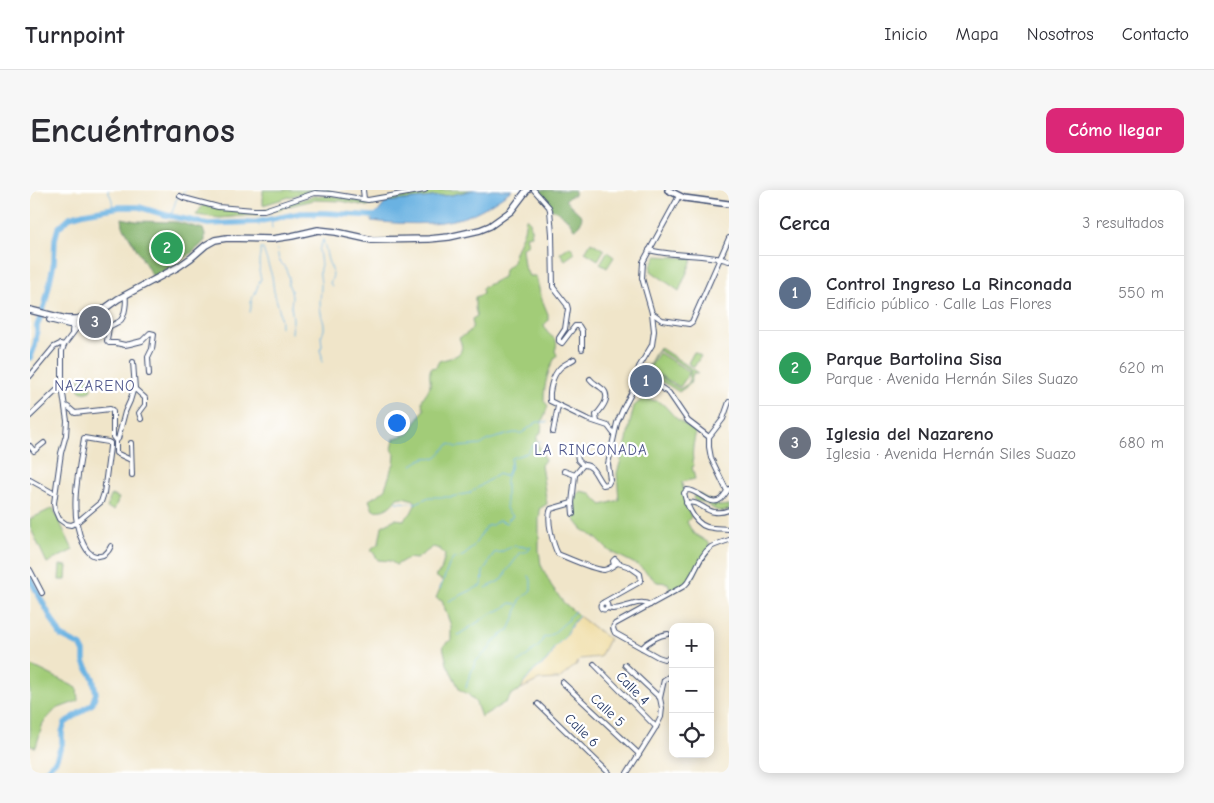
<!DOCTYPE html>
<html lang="es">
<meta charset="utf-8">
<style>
body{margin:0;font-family:"Comic Neue",sans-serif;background:#f7f7f7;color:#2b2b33}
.controls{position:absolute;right:15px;bottom:15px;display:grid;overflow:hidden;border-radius:10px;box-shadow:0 2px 12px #0003}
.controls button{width:45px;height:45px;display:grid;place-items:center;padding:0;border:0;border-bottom:1px solid #e1e1e2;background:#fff;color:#2b2b33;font:25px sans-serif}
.you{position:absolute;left:366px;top:232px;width:18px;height:18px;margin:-12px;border:4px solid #fff;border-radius:50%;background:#1a73e8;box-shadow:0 0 0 8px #1a73e833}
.badge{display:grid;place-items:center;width:32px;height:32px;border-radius:50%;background:#db2777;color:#fff;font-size:16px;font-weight:700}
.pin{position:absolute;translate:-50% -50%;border:2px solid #fff;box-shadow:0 1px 5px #0006}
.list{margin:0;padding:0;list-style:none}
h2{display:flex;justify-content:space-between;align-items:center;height:65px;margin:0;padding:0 20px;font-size:21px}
h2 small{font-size:16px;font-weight:400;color:#7c7c81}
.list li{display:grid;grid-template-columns:32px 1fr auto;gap:15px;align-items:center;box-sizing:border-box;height:75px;padding:0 20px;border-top:1px solid #e1e1e2}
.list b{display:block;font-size:19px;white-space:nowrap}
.list p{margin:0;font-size:16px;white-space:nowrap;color:#7c7c81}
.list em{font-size:16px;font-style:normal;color:#7c7c81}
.icon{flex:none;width:28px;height:28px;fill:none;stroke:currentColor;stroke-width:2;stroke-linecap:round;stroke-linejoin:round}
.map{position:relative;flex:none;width:699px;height:583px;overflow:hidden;border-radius:10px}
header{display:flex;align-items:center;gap:30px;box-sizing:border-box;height:70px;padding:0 25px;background:#fff;border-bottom:1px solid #e1e1e2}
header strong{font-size:24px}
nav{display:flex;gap:28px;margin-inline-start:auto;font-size:18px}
.intro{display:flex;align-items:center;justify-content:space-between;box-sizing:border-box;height:120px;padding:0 30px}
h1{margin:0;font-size:35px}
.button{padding:12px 22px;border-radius:10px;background:#db2777;color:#fff;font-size:18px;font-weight:700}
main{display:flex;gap:30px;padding:0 30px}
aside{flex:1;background:#fff;border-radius:10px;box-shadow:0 2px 12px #0003}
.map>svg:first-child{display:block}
</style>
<header>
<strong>Turnpoint</strong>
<nav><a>Inicio</a><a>Mapa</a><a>Nosotros</a><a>Contacto</a></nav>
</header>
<div class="intro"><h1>Encuéntranos</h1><a class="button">Cómo llegar</a></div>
<main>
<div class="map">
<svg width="699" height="583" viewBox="0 0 699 583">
<rect width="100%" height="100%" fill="#fff"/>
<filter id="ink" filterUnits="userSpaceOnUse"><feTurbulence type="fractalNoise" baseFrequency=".02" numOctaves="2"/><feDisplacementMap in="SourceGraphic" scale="10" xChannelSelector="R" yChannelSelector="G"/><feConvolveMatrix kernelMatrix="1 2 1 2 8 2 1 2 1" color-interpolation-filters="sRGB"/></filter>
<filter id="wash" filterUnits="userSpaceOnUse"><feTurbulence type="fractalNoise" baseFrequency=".0096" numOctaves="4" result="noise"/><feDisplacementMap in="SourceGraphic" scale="20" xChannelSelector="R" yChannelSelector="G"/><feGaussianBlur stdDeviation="1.12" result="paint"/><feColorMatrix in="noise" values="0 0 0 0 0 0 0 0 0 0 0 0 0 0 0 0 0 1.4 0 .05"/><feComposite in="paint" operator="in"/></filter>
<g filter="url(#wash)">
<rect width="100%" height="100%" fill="#f0e5c9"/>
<g fill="#a2cc78" stroke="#5e7e6b" fill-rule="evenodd">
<path d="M233 0H300V1L299 2 279 1 233 15Z"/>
<path d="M403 0H443L422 5 356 12 337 16 311 11 284 10 259 16 233 24 214 26 190 28 166 25 173 15 212 22H228L284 6H303L339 13 353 10C358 8 361 9 366 8 372 8 378 6 383 4L385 5C392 4 396 1 403 0Z"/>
<path d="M496 28 500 32 502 45 496 46 498 54 492 58 494 76 499 86H506L511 107 518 124V131L514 135C515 138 516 141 518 143 525 150 529 149 525 161L527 165C518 178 514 195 514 211L518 216 512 232 511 242 507 247V252L515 270 511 275 517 314 509 319 510 322 509 329V360L511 375 521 395 533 412 549 426 542 434 536 446 524 458 522 464 516 472 504 481 494 493 491 499 481 505 476 512 451 527 446 513 438 504 430 500 417 474 413 456 421 450V436L412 411 406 408 413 391 405 386 411 381 415 365 410 359 403 357 386 369 378 368 366 375 360 371 348 370 341 359 349 353 352 336 365 329 374 330 381 323 386 313 384 310 373 307 367 308C361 317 354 322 343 320L339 310 354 301 360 284 361 279 364 274 365 264 362 259 364 249 368 247 379 244 394 219C388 207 398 205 400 195 401 189 398 186 401 178L406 177 409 171C422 167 438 166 429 148 438 143 445 140 442 129L447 126 445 118V107L453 104 452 98 473 87 474 80 483 72 484 65 494 40Z"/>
<path d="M561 52 574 60 568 70 555 62Z"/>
<path d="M540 56 545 63 535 70 530 63Z"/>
<path d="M577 62 584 67 577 78 570 74Z"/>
<path d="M626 66 663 68 649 101 621 81V76Z"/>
<path d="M629 157 669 183 667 184 665 183H663L660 194 649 202 617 182V178ZM628 160 660 180 659 193 650 199 618 179Z"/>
<path d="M664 162 671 166 664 177 658 173Z"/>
<path d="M629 163 660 182 650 197 619 179Z"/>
<path d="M50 188 61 189V200C59 203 52 203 49 200Z"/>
<path d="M613 209C635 211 632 214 646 228 653 234 660 237 666 242 663 254 661 264 664 276L662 277 665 289 652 292 655 311 661 327 657 332 663 343 679 353 680 361 671 372 664 387 656 396 641 403 638 393 627 392 609 376 578 360 567 349 552 339 544 329 546 305 550 301 561 303 566 310 572 315 589 310 587 283 597 250 600 233 604 216Z"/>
<path d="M666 304H669L689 316 698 315 699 314V320C696 321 693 322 690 321 680 320 679 311 665 311L663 308 664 306Z"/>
<path d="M81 305 89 308 84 320 77 318Z"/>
<path d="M23 318 43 360 17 373 0 337V329Z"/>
<path d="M30 375 37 376 36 390H29Z"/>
<path d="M0 476 9 479 47 498 48 511 26 519 13 533 6 557 0 556Z"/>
</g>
<g fill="#81b068" stroke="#4e7063">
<path d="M509 0H545L544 5 539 7 535 10 552 26 551 32 547 38 544 39 539 31 531 24 522 19 519 14 513 8Z"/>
<path d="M92 28 106 31 147 32 173 39 175 45V51C159 67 143 76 123 87L93 36Z"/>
</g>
<path fill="#eeda9e" stroke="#84847e" d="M549 426 579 449 570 467 550 469 546 475 529 489 509 490 491 499 494 493 504 481 516 472 522 464 524 458 536 446 542 434Z"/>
<path fill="#6bb2e2" stroke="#4370a0" d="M443 0H482C466 11 449 23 431 28 403 36 369 34 341 31L356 12 422 5Z"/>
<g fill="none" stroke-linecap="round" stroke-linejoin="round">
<g stroke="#6bb2e2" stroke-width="1">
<path d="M78 0 82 10 83 18"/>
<path d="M151 4 155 0"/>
<path d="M282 23 285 28"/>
<path d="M141 26 146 10 148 7"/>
<path d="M241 29 242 38"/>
<path d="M227 32 229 36"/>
<path d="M293 50C295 56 296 60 297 66 299 78 307 80 300 93L302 96"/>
<path d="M233 59C236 68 239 77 242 86 243 91 243 97 244 102 248 115 251 124 251 137"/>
<path d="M247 59 249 71 255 77 259 87 258 94 261 100 262 108 261 116 263 129 262 143"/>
<path d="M220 122C222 116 220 114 222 109 222 108 226 102 226 101 228 96 228 93 231 89L229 81C230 77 229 76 229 72 229 67 231 65 230 59H232"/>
<path d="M292 172V166L290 160 292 156 291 146C297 138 293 132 291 123 289 114 291 104 291 95 291 88 288 82 291 75L289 60 293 50"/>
<path d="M382 275C390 270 396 265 405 269L417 256 421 254 426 257 451 255 458 250 483 243H492L507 232H517"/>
<path d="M366 312 386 313 399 307H421L440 303 468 284 474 286 477 284 481 272"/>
<path d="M456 398 473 389 476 382 491 362H496L500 358"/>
<path d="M410 399 419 375 424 368C426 368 429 368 431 367 442 362 450 345 457 336L462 335 469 330 476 333 479 329 483 326 478 322 476 318V289L481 276V268L497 263 505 253 511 251"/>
<path d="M417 412 452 395 453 382 464 363 471 362 483 356 501 357"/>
<path d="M428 445 462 423 474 418 481 413 487 414"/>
<path d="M487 474 510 455 513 448C524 446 529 436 539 430V427L545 421"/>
<path d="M494 493 504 481 516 472 522 464 524 458 536 446 542 434 549 426"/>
<path d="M436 498 438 490 446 471 459 459 466 449 479 440 485 427 490 410 501 400V390L499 386"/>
</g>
<g stroke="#6bb2e2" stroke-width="5.5">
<path d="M0 168 5 156 7 143V136L15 114 24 72 25 49 28 38 40 27 54 23 90 17H109L136 25 178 34 227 32 271 23H297L343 26 352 25"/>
<path d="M0 389 31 446 51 456 54 462V472L63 488 66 503 62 514 35 533 32 542V554L26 570 13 583"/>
</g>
</g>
</g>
<g filter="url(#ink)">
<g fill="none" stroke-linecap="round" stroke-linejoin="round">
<defs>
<g id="minor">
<path d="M333 0 334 9"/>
<path d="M504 0 519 17 520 20 522 44 523 97 537 115 538 119 535 139 529 148V151L532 153 545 136H549L552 141V159"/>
<path d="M150 6 154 8 188 17 224 20H234L285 3 302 4 338 10 395 0"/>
<path d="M619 60C644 67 676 63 699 71"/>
<path d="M95 105C97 111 95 125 91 130 88 133 83 134 79 137L77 151 79 153H86L95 155 100 154 112 151 120 143 124 144 122 159 118 167 119 184"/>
<path d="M622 123 632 130 659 134 662 132 699 48"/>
<path d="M19 130 39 135 43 133 42 142"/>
<path d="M49 135 34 155 32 161V197L37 231 36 245 31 263 24 313 25 320 29 329 36 334 41 335 46 333 71 312 74 303 80 257V253L78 252 54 248C49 281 38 322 53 353 56 359 59 365 66 366 74 367 78 363 81 356"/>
<path d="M544 169C540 172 534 174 530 178 522 186 519 201 520 211L557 229 578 236 584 244"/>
<path d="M608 182 639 203 658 231 679 247V257L681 268 697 301"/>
<path d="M0 186 24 157 30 154 34 155"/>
<path d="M560 189C563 193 566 194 570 197 583 205 573 217 566 225L567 232"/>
<path d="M105 199 115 208V215L109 223 111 229"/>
<path d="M35 216 38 217 45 223 80 219 82 220 83 222V247L86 251 88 249 95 222 100 211 103 201 105 199 103 172"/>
<path d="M0 226 28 199 32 197"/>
<path d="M523 242 528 216"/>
<path d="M679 247 693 229 699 212"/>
<path d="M86 251V263L101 270"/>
<path d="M101 253 102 285"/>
<path d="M0 256 4 261 14 253"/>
<path d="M547 264 548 270 553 275"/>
<path d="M534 281 545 285"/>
<path d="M0 290 25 304"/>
<path d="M699 299C696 302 694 306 691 309 680 318 668 299 657 300L654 303C657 317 666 338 683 338 689 339 693 338 699 339"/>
<path d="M542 313 543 324"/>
<path d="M656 313C673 309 676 329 699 320"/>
<path d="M588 373C583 375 580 379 574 380 564 380 538 368 528 364 523 355 516 328 521 319L542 313 545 285 553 275C564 274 566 288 573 295L578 294 580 290 578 274 587 233 593 219 603 200 609 177 622 155 624 141 622 123 612 88 613 72 649 6"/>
<path d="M0 380 12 403"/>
<path d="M574 412 608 393 611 390 610 384 600 377 588 373 587 371 585 369 583 371 584 375"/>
<circle cx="574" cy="416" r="3.5"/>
<path d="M577 418C590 423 608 407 620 415"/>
<path d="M612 458C618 451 629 445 638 444"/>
<path d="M643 468 634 469 628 467 585 443C583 439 582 437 585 434L654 396C666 386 667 367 681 357 686 354 693 352 699 350"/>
<path d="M564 474 626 537"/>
<path d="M595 475 630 508"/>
<path d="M532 492 609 564"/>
<path d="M508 514 579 583"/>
<path d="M597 583 626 537 631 527 632 518 630 508 634 490 643 484"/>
</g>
<path id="secondary" d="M638 0 654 8 699 14"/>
<g id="primary">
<path d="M0 120 36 129H47L64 124"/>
<path d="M36 129 47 135 56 132 88 109 148 77 161 68 176 55 185 50 197 48 242 49 262 46 288 40 306 42 342 50 399 49 419 47 450 40 460 36 481 21 497 0"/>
</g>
</defs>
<use href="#minor" stroke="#3b4a6e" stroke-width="6"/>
<use href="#secondary" stroke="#3b4a6e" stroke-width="8"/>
<use href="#primary" stroke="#3b4a6e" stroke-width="8"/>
<use href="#minor" stroke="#fff" stroke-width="4"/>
<use href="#secondary" stroke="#fff" stroke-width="5"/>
<use href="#primary" stroke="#fff" stroke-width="5.5"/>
</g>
</g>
<g text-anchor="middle" stroke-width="4.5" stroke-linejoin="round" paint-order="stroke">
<g font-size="14" fill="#1b2f5e" stroke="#fff">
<text transform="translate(603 498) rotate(45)" y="5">Calle 4</text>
<text transform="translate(578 520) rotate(43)" y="5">Calle 5</text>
<text transform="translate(552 540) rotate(44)" y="5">Calle 6</text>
</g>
<g font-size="15" letter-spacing="1" fill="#51598d" stroke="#fff">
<text x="65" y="201">NAZARENO</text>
<text x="561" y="265">LA RINCONADA</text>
</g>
</g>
</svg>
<div class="controls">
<button>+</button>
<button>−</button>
<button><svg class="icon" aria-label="locate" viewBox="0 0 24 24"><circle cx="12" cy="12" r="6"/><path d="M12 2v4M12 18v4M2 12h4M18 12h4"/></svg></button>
</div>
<div class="you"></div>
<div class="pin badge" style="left:616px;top:191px;background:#5c6f8a">1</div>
<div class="pin badge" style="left:137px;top:58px;background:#2e9e5b">2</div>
<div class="pin badge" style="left:65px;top:132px;background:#6b7280">3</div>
</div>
<aside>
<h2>Cerca<small>3 resultados</small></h2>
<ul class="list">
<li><span class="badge" style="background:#5c6f8a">1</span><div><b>Control Ingreso La Rinconada</b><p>Edificio público · Calle Las Flores</p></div><em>550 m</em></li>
<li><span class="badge" style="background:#2e9e5b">2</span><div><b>Parque Bartolina Sisa</b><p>Parque · Avenida Hernán Siles Suazo</p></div><em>620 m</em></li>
<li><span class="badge" style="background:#6b7280">3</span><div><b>Iglesia del Nazareno</b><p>Iglesia · Avenida Hernán Siles Suazo</p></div><em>680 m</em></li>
</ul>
</aside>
</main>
